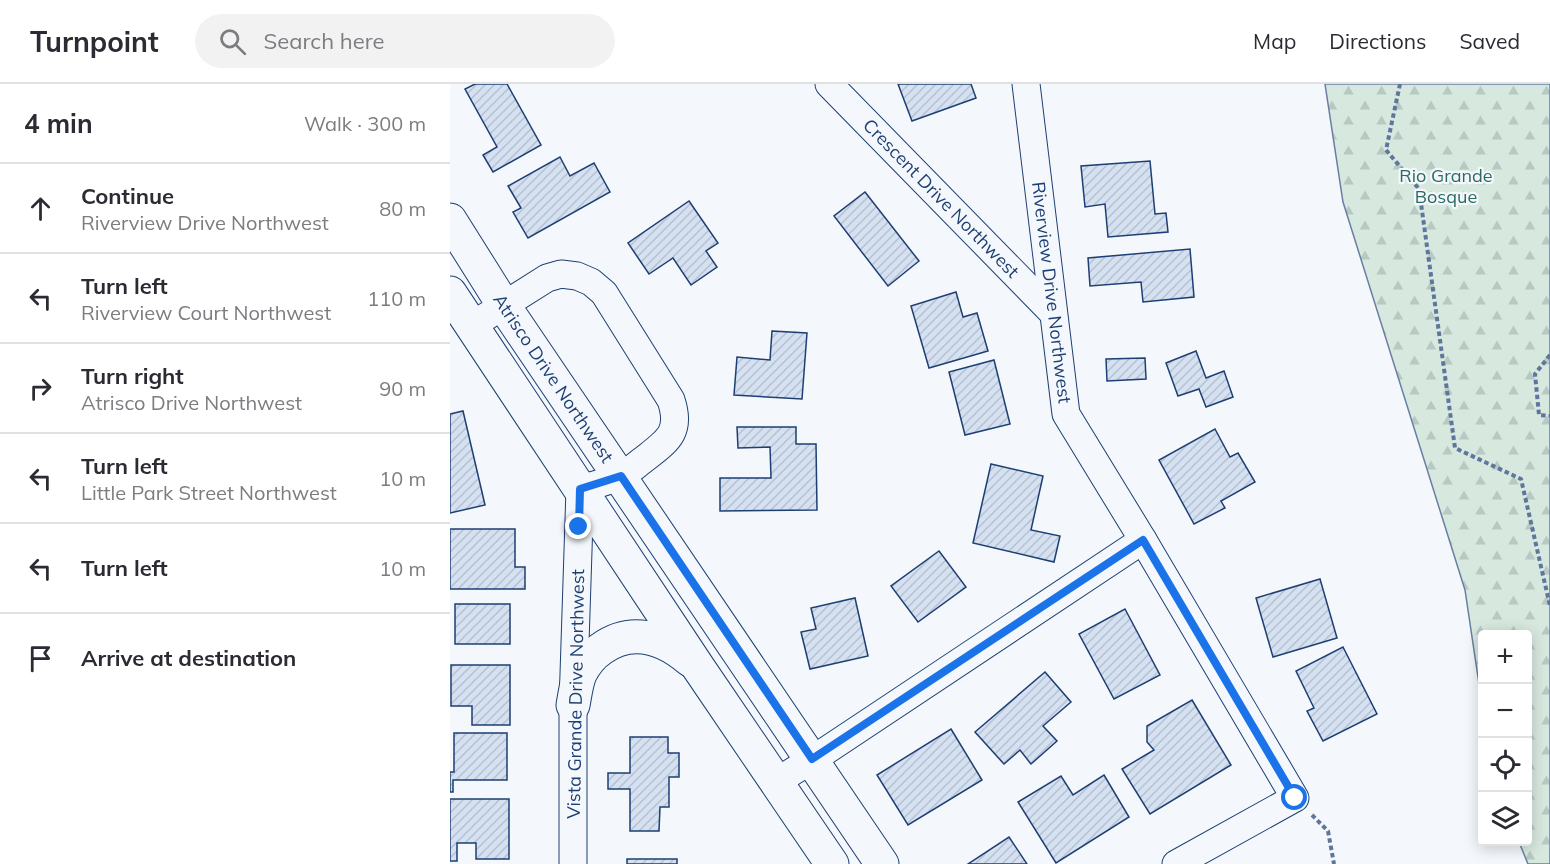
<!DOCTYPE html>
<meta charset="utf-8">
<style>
body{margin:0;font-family:Mulish,sans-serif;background:#f2f2f3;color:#2b2b33}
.controls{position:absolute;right:18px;bottom:18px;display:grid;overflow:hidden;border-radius:6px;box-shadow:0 3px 15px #0003}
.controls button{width:54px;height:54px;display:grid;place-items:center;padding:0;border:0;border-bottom:2px solid #e1e1e2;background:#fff;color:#2b2b33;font:30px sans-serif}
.stop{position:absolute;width:18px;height:18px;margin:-14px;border:4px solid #1a73e8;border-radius:50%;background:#fff}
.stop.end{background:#1a73e8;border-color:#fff;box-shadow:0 2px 6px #0008}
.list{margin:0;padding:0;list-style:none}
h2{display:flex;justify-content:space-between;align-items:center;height:78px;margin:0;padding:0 24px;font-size:26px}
h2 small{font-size:20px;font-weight:400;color:#7c7c81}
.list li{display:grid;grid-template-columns:39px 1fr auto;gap:18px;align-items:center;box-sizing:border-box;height:90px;padding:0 24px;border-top:2px solid #e1e1e2}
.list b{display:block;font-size:22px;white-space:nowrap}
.list p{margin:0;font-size:20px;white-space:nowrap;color:#7c7c81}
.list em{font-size:20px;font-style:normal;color:#7c7c81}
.icon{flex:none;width:33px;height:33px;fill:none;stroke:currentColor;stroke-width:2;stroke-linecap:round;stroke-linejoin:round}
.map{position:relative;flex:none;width:1100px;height:780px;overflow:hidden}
header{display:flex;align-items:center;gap:36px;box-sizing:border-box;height:84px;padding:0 30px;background:#fff;border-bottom:2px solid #e1e1e2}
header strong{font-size:28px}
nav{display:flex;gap:33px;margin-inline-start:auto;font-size:21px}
.search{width:420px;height:54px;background:#f2f2f3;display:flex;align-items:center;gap:15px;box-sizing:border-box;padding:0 21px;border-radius:33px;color:#7c7c81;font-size:22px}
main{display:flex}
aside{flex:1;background:#fff}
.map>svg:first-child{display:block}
</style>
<header>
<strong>Turnpoint</strong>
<div class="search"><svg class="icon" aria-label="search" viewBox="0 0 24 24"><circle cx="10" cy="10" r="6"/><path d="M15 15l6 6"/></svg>Search here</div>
<nav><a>Map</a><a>Directions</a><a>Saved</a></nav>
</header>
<main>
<aside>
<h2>4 min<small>Walk · 300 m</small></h2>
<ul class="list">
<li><svg class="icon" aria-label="ahead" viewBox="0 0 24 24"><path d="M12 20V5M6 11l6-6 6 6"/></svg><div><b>Continue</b><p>Riverview Drive Northwest</p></div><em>80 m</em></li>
<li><svg class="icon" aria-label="left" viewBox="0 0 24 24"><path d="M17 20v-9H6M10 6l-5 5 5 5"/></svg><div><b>Turn left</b><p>Riverview Court Northwest</p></div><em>110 m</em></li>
<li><svg class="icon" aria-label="right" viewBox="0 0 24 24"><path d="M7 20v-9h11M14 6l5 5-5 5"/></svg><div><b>Turn right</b><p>Atrisco Drive Northwest</p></div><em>90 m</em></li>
<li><svg class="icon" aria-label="left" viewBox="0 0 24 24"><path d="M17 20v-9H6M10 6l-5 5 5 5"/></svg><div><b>Turn left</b><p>Little Park Street Northwest</p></div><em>10 m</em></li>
<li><svg class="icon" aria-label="left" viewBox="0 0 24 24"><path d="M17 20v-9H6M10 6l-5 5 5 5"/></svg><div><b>Turn left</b></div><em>10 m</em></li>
<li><svg class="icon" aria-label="arrive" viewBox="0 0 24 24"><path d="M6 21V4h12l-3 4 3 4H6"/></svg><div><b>Arrive at destination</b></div></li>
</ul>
</aside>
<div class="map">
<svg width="1100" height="780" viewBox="0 0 1100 780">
<defs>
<pattern id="forest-firs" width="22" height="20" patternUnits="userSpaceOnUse" patternTransform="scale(1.5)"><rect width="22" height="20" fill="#d7e8df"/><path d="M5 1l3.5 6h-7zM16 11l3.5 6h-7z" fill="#b8c8c3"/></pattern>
<pattern id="building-hatch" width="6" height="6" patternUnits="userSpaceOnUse" patternTransform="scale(1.5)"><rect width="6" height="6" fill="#d5e0f0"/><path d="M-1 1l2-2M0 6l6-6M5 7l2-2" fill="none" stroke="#b6c1d1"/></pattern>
</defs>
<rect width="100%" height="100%" fill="#f4f7fb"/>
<path fill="url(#forest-firs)" stroke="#687fa3" stroke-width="1.5" d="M875 0H1100V780H1078L1069 758H1078V550H1032V620L1015 506 893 118Z"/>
<g fill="url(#building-hatch)" stroke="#1d3f73" stroke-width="1.5">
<path d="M25 0H57L91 61 43 88 33 71 47 63 15 5Z"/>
<path d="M448 0H521L526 14 462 37Z"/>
<path d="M110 73 120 92 144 79 160 108 78 154 63 128 71 124 58 102Z"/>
<path d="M700 77 705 130 716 129 718 148 658 153 655 120 635 123 631 82Z"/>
<path d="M415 108 469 177 438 202 384 132Z"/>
<path d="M239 117 268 159 256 167 267 183 241 201 223 174 199 190 178 159Z"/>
<path d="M740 165 744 213 693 218 691 198 640 202 638 174Z"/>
<path d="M506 208 513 233 527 229 538 267 479 284 461 222Z"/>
<path d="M322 247 357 249 352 315 284 311 287 273 320 276Z"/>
<path d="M746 267 756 294 774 287 783 313 756 323 749 305 728 312 716 279Z"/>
<path d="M695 274 696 295 657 297 656 275Z"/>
<path d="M544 276 560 340 515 351 499 288Z"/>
<path d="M13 327 35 421 0 429V330Z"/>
<path d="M287 343H346V360H366L367 426 270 427V394H321L320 363 288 364Z"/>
<path d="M765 345 780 373 788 369 805 398 771 417 775 424 744 440 709 376Z"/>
<path d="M541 380 593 392 581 446 610 452 604 478 523 459Z"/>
<path d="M0 445H65V483H75V505H0Z"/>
<path d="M489 467 516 503 468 538 441 502Z"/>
<path d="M870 495 887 554 823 573 806 514Z"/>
<path d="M405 514 418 572 360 585 351 548 366 545 361 524Z"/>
<rect x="5" y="520" width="55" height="40"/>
<path d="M675 525 710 591 664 615 629 550Z"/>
<path d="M893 563 927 630 873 657 857 627 864 624 846 587Z"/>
<path d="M1 581H60V641H22V622H1Z"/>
<path d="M595 588 621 618 593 642 607 657 581 680 570 666 554 680 525 648Z"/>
<path d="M742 616 781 681 700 730 672 685 704 666 697 658V642Z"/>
<path d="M501 645 532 696 458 741 427 691Z"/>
<path d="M4 649H57V696H3V708H0V688H4Z"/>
<path d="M180 653H218V669H229V693H219V723H210L209 747H180V705H158V689H180Z"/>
<path d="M654 691 679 733 606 779 568 718 611 692 623 711Z"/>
<path d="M0 715H59V775H26V759H7V777H0Z"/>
<path d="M559 753 577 780H518Z"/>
<rect x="177" y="775" width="50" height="5"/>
</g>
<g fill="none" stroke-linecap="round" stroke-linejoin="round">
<defs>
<g id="minor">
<path id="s1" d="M379 0 603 229"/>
<path id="s2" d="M576 0 616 330 693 456 845 714 726 780"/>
<path d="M21 242 97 194 111 190 127 192 141 198 154 209 221 316C232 349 217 357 193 376 186 381 178 389 170 392 158 398 143 401 130 405L123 621V780"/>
<path d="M326 698 377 666 693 456"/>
</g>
<g id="major">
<path id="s3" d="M0 136 54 222 432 780"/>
<path d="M0 209 248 583 382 780"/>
<path d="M123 621C125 611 126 600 130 590 135 580 142 571 151 565 181 543 213 553 240 576"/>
</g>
</defs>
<use href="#minor" stroke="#1d3f73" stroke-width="29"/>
<use href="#major" stroke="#1d3f73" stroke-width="35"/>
<g stroke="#5e769c" stroke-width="4" stroke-dasharray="4.5 3" stroke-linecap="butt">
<path d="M950 0 936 66 969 105 1005 364 1071 395 1100 522"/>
<path d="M1100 271 1085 290 1089 331 1100 332"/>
<path d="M862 731 878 747 884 780"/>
</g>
<use href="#minor" stroke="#f4f7fb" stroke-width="27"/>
<use href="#major" stroke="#f4f7fb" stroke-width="33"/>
</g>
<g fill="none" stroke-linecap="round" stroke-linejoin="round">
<path stroke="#1a73e8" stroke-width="8" d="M129 443 130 405 171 392 362 675 693 456 845 714"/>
</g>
<g text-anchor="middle" stroke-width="4.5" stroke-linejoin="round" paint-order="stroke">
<g font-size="18" fill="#2c6c60" stroke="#f4f7fb">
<text x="996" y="98">Rio Grande<tspan x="996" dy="21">Bosque</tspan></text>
</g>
<g font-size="18" fill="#1d3f73" stroke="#f4f7fb">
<text dy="6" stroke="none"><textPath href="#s1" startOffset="160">Crescent Drive Northwest</textPath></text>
<text dy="6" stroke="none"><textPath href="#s2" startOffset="210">Riverview Drive Northwest</textPath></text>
<text dy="6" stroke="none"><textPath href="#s3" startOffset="189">Atrisco Drive Northwest</textPath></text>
<text transform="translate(126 610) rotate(-89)" y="6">Vista Grande Drive Northwest</text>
</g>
</g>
</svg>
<div class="controls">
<button>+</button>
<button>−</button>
<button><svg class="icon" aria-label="locate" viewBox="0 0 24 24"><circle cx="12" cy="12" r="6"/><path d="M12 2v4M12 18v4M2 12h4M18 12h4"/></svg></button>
<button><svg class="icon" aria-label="layers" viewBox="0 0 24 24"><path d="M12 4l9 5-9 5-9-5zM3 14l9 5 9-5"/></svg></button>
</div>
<div class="stop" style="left:845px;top:714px"></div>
<div class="stop end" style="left:129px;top:443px"></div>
</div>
</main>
